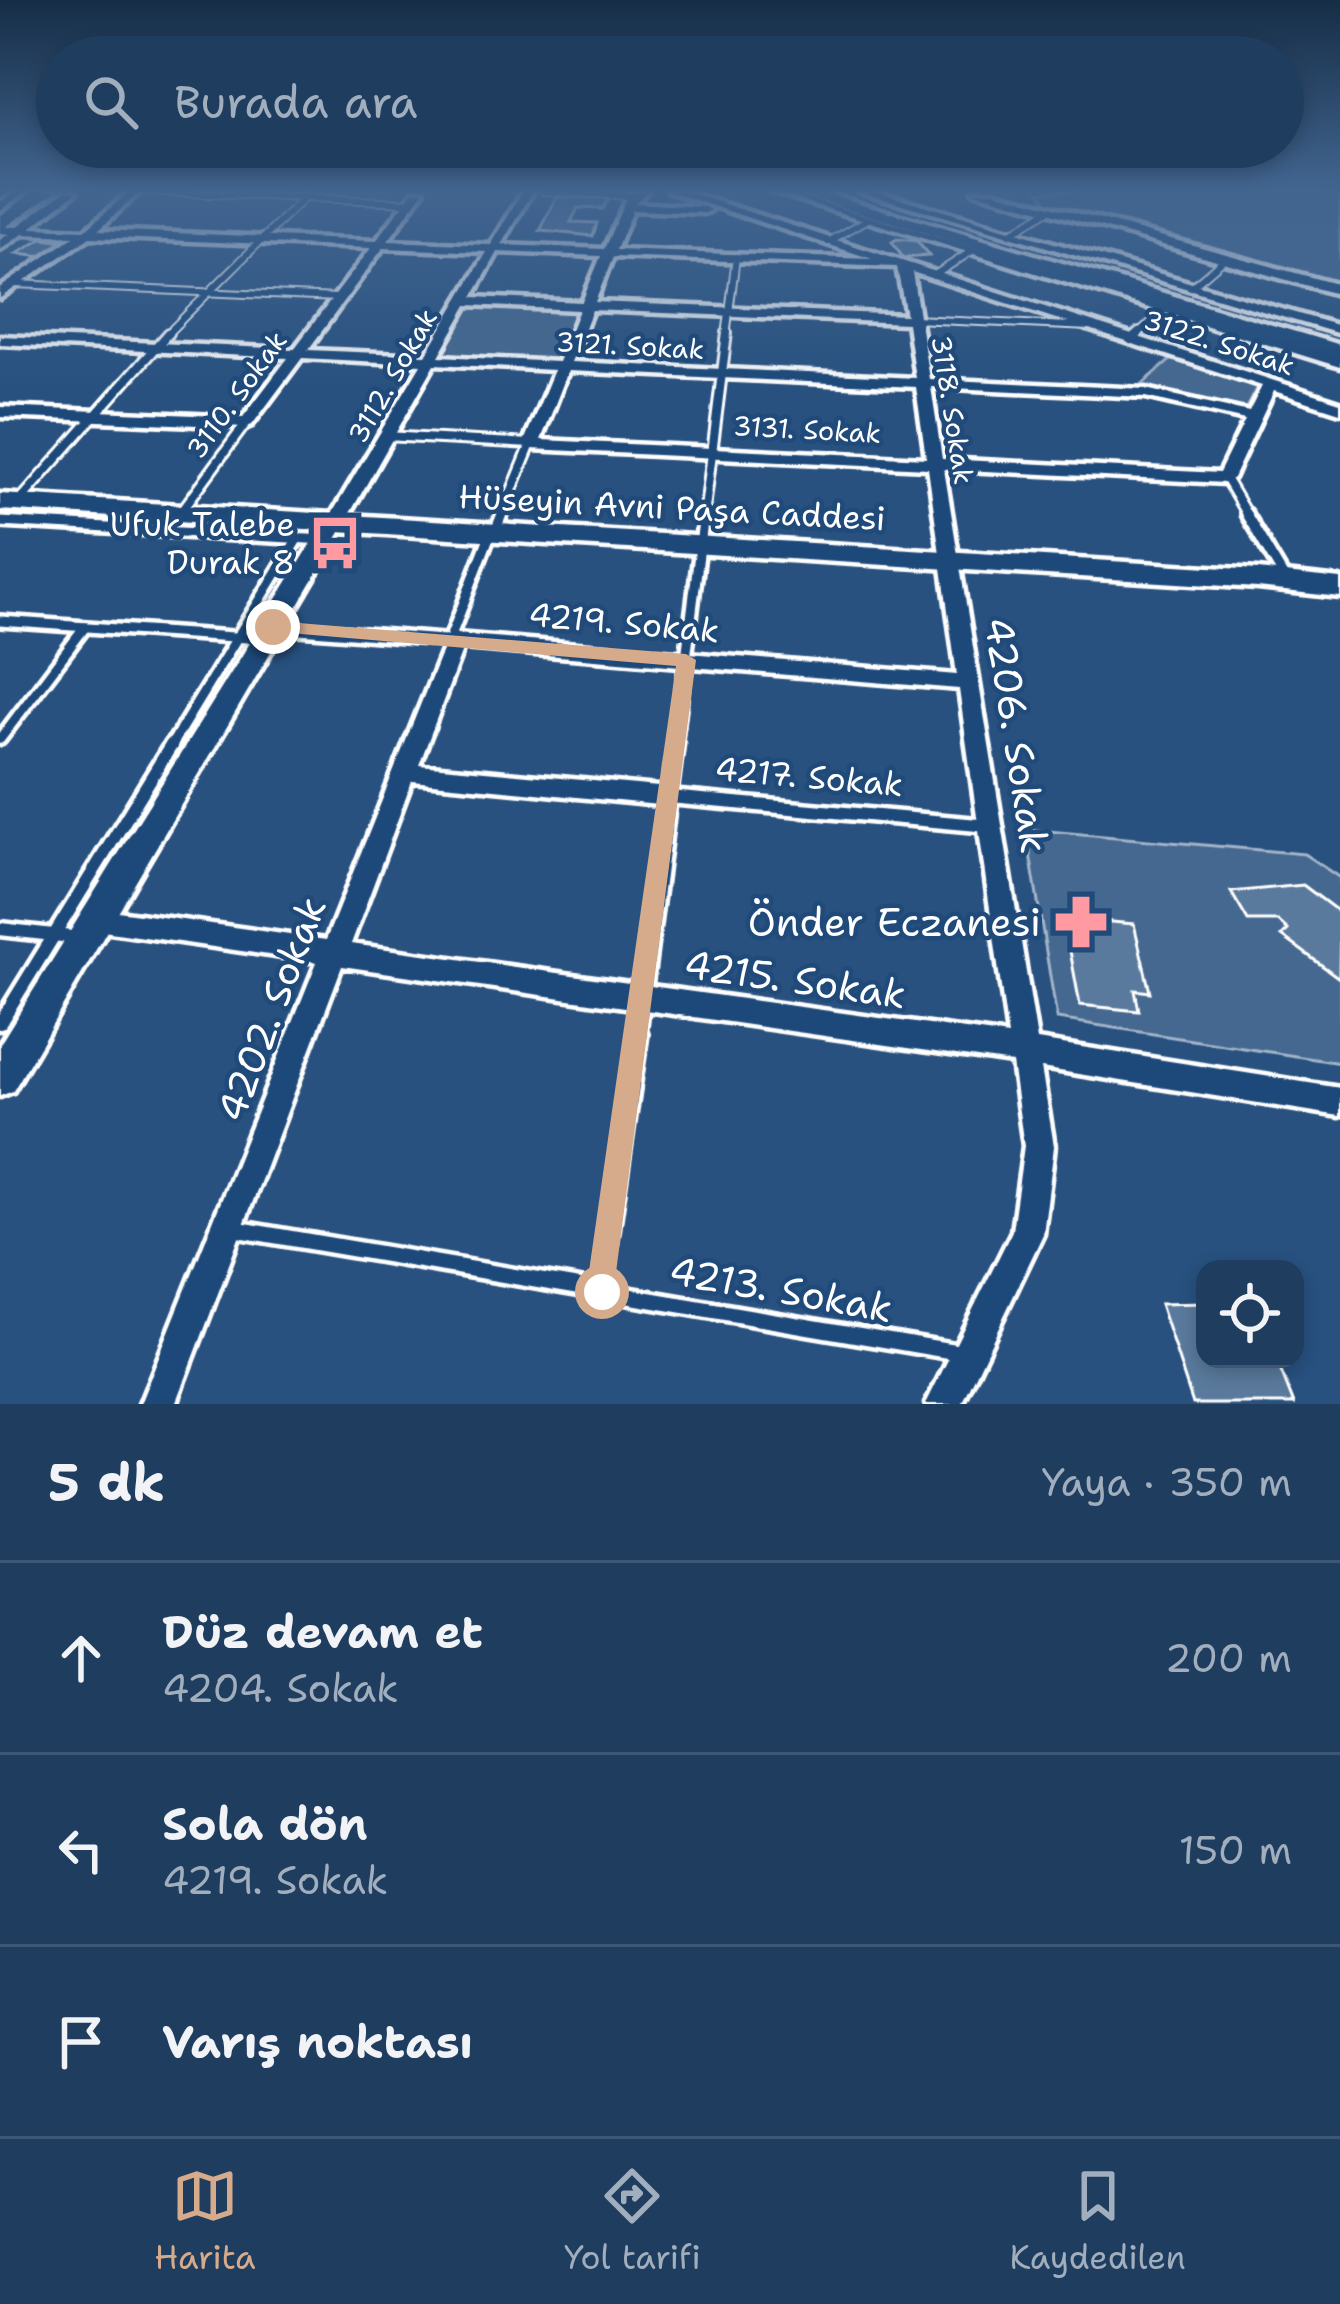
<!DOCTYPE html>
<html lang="tr">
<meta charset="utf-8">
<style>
body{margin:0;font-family:"Shantell Sans",sans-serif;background:#264465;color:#f1f3f6}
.controls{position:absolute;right:36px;bottom:36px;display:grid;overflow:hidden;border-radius:24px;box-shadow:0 6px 18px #0003}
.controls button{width:108px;height:108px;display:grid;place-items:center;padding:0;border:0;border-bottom:3px solid #3c5674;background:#1e3d5f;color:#f1f3f6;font:60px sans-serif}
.stop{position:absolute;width:36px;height:36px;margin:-27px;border:9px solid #d6ab8b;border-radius:50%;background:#fff}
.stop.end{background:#d6ab8b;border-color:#fff;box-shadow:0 3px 12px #0008}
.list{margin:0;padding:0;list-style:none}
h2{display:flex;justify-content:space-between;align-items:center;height:156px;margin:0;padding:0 48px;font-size:51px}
h2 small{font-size:39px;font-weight:400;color:#a1aebd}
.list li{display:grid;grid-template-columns:78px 1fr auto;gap:36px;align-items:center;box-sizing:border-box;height:192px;padding:0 48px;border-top:3px solid #3c5674}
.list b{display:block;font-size:45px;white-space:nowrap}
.list p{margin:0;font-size:39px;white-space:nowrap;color:#a1aebd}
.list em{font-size:39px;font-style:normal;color:#a1aebd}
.icon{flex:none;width:66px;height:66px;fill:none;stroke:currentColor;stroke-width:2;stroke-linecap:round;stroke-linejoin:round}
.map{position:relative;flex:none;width:1340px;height:1404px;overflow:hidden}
.search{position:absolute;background:#1e3d5f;box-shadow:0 6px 18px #0003;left:36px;right:36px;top:36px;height:132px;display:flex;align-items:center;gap:30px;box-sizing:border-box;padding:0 42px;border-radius:66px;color:#a1aebd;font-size:45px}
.sheet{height:732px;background:#1e3d5f}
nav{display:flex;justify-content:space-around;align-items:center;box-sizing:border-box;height:168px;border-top:3px solid #3c5674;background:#1e3d5f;font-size:33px;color:#a1aebd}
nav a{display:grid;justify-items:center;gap:6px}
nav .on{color:#d6ab8b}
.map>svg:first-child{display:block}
</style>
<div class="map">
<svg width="1340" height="1404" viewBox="0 0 1340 1404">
<rect width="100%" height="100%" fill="#28517f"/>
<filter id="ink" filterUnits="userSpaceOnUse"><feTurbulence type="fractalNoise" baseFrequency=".00833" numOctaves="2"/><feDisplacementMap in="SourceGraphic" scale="24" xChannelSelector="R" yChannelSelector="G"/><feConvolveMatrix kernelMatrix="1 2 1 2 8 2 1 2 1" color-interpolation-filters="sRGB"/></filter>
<g filter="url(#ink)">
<g fill="#446890" stroke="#a2b4c8" stroke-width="3">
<path d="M993 191 1046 201 1040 191H1340V286Z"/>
<path d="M470 303 577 309 555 362 440 357Z"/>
<path d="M1173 358 1258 385 1245 410 1139 387Z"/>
<path d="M1026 829 1304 854 1340 878V1063L1057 1019Z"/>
</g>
<g fill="#5a7a9d" stroke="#fff" stroke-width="3">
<path d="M557 197 609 198 602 209 578 208 571 222 597 223 593 236 540 231Z"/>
<path d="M42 239 69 242 44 257 17 254Z"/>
<path d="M897 239 917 241 929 256 903 258 892 242Z"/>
<path d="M1303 885 1340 913 1339 978 1282 936 1288 930 1278 921H1248L1231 892Z"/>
<path d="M1064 918 1134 924 1150 992 1135 990 1139 1011 1080 1005Z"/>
<path d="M1205 1303V1359H1276L1294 1404H1193L1160 1304Z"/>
</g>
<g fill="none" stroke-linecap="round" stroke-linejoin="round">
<defs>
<g id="service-far4">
<path d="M135 191 410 202"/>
<path d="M543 191 632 196"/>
<path d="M1010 234 1048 210"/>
<path d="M828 242 868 219"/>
<path d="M933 276 972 251"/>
<path d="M15 284 338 298"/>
<path d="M1191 287 1225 258"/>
<path d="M913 319 1090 327"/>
<path d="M165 336 311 191"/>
<path d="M726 336 736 257"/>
<path d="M1136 336 1165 310"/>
</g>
<g id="service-far3">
<path d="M1131 340 1139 333"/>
<path d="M385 436 531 444 501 517"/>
<path d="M1225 478 1248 517"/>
<path d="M18 503 168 333"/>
<path d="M180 513 247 422"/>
<path d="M704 517 727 333"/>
</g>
<g id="service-far2">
<path d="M1246 514 1286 581"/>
<path d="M0 522 325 540"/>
<path d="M495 532 502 514"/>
<path d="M0 621 262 639"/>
<path d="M273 627 456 641"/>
<path d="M449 641 491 532"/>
<path d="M0 739 85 627"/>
<path d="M170 747 298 538"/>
<path d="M675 747 704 514"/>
</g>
<g id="service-far1">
<path d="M669 797 989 826"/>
<path d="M0 929 80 938"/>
<path d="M0 1023 172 744"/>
<path d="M638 1037 676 744"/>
</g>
<g id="service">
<path d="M230 1228 963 1353"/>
<path d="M601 1292 639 1034"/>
</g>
<g id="minor">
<path d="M0 191H10L0 197Z"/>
<path d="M65 191H77L31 228 85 230 130 191H141L98 230 376 241 414 191H424L388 241 491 245 523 191H533L502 245 604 249 628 194 647 191 635 203 705 207 711 210 705 213 632 210 616 250 872 259 668 191H684L1340 402V412L1274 391 1233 478 1225 483 944 469 1037 1040 1340 1088V1116L1041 1068 1054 1146 1043 1234 962 1404H926L1012 1231 1024 1146 1012 1063 342 966 176 1404H140L317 962 96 930 87 927 83 919 87 911 96 908 326 940 446 641 456 634 957 675 928 468 531 449 523 444 554 370 435 364 345 522 336 527 327 522 421 364 302 358 252 425 247 427 0 417V407L243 417 288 358 0 344V336L294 349 371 248 90 237 0 298V288L75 236 23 234 0 250V240L9 234 0 233V227H17ZM383 248 487 252 426 355 308 350ZM498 252 601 256 582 302 473 297ZM613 257 897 267 906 315 595 302ZM912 272 1262 386 1249 412 1146 389 929 379ZM468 305 579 310 558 362 439 356ZM592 310 907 323 915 378 571 362ZM568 371 916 387 926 458 541 440ZM931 387 1146 397 1245 420 1219 473 942 459ZM463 648 959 689 1008 1036 351 944 412 781 669 806 677 803 680 797 677 791 669 788 419 765Z"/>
<path d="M770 191H786L1340 358V367Z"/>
<path d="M858 191H875L1340 326V334Z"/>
</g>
<g id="tertiary">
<path d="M973 191H995L1340 285V295Z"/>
<path d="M336 515 347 522 13 1091 0 1096V1044L325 522Z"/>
</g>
<path id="secondary" d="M0 494 1258 570 1340 579V597L1258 588 0 510Z"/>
<path id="primary" d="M35 191H56L0 231V216Z"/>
<path id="trunk" d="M789 191H818L1340 345V360Z"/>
</defs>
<use href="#service-far4" stroke="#fff" stroke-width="10"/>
<use href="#service-far3" stroke="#fff" stroke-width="14"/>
<use href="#service-far2" stroke="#fff" stroke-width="18"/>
<use href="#service-far1" stroke="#fff" stroke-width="21"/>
<use href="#service" stroke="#fff" stroke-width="24"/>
<use href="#minor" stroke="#fff" stroke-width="9"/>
<use href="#tertiary" stroke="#fff" stroke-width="9"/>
<use href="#secondary" stroke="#fff" stroke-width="9"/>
<use href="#primary" stroke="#fff" stroke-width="9"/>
<use href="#trunk" stroke="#fff" stroke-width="9"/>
<use href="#service-far4" stroke="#1f4a7a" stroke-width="6"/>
<use href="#service-far3" stroke="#1f4a7a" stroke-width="8"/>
<use href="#service-far2" stroke="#1f4a7a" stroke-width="9"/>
<use href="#service-far1" stroke="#1f4a7a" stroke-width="12"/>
<use href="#service" stroke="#1f4a7a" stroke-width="15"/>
<use href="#minor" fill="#1f4a7a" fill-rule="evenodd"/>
<use href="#tertiary" fill="#1f4a7a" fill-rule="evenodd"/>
<use href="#secondary" fill="#1f4a7a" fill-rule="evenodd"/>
<use href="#primary" fill="#1f4a7a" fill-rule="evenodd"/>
<use href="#trunk" fill="#1f4a7a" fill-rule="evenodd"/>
</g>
</g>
<linearGradient id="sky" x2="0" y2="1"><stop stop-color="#162d46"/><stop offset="0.49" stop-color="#426590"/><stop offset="1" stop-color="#426590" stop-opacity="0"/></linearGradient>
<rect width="1340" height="388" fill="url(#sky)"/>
<path fill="#d6ab8b" d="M273 621 686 654 696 660 612 1303 602 1307 591 1303 586 1292 676 666 266 631 264 627Z"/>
<defs>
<symbol id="bus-bare" viewBox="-9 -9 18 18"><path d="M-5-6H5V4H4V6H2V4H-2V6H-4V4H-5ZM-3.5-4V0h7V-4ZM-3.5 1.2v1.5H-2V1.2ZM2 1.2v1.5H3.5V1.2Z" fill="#ff9aa2" stroke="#1f4a7a" stroke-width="2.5" paint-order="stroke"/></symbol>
<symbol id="pharmacy-bare" viewBox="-9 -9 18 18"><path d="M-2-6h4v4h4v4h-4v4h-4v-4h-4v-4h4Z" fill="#ff9aa2" stroke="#1f4a7a" stroke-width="2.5" paint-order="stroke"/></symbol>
</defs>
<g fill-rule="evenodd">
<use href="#bus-bare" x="297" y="505" width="76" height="76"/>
<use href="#pharmacy-bare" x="1043" y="884" width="76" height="76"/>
</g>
<g text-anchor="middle" stroke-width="9" stroke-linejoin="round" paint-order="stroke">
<g font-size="27" fill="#fff" stroke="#1f4a7a">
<text transform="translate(1219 343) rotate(18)" y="9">3122. Sokak</text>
<text transform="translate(630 346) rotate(3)" y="9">3121. Sokak</text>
<text transform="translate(393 376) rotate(-60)" y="9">3112. Sokak</text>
<text transform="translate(237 395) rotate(-54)" y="9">3110. Sokak</text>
<text transform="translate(952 410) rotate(81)" y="9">3118. Sokak</text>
<text transform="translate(807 430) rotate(3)" y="9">3131. Sokak</text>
</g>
<g font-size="33" fill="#fff" stroke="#1f4a7a">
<text transform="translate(672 507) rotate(3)" y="12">Hüseyin Avni Paşa Caddesi</text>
<text transform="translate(624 622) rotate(5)" y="12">4219. Sokak</text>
<text transform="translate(809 776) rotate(5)" y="12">4217. Sokak</text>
</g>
<g font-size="33" fill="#fff" stroke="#1f4a7a" text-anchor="end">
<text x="295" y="536">Ufuk Talebe<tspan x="295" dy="38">Durak 8</tspan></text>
</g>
<g font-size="39" fill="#fff" stroke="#1f4a7a">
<text transform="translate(1017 735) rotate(81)" y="14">4206. Sokak</text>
<text transform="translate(795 979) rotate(8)" y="14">4215. Sokak</text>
<text transform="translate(271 1009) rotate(-69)" y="14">4202. Sokak</text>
<text transform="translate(781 1289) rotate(10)" y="14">4213. Sokak</text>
</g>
<g font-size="39" fill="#fff" stroke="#1f4a7a" text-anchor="end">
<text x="1041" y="936">Önder Eczanesi</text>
</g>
</g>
</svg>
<div class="controls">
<button><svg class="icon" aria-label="locate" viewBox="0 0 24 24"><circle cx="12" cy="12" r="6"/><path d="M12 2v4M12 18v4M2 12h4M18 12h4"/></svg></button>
</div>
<div class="stop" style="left:602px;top:1292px"></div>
<div class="stop end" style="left:273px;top:627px"></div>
<div class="search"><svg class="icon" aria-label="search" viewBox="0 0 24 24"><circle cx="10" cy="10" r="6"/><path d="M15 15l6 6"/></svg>Burada ara</div>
</div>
<section class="sheet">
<h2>5 dk<small>Yaya · 350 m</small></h2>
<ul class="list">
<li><svg class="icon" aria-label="ahead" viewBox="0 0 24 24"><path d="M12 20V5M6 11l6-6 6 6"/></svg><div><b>Düz devam et</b><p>4204. Sokak</p></div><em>200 m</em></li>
<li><svg class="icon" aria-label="left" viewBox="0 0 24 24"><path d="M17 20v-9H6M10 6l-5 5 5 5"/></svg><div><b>Sola dön</b><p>4219. Sokak</p></div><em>150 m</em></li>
<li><svg class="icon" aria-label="arrive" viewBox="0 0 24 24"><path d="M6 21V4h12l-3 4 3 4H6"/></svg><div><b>Varış noktası</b></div></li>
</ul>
</section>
<nav>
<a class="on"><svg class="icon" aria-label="map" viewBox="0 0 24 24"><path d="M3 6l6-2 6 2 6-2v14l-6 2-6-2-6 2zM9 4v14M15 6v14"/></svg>Harita</a>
<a><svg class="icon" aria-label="directions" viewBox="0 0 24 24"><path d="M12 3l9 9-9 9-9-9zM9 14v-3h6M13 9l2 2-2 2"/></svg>Yol tarifi</a>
<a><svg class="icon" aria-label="saved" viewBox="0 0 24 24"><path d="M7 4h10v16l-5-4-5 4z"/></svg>Kaydedilen</a>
</nav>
